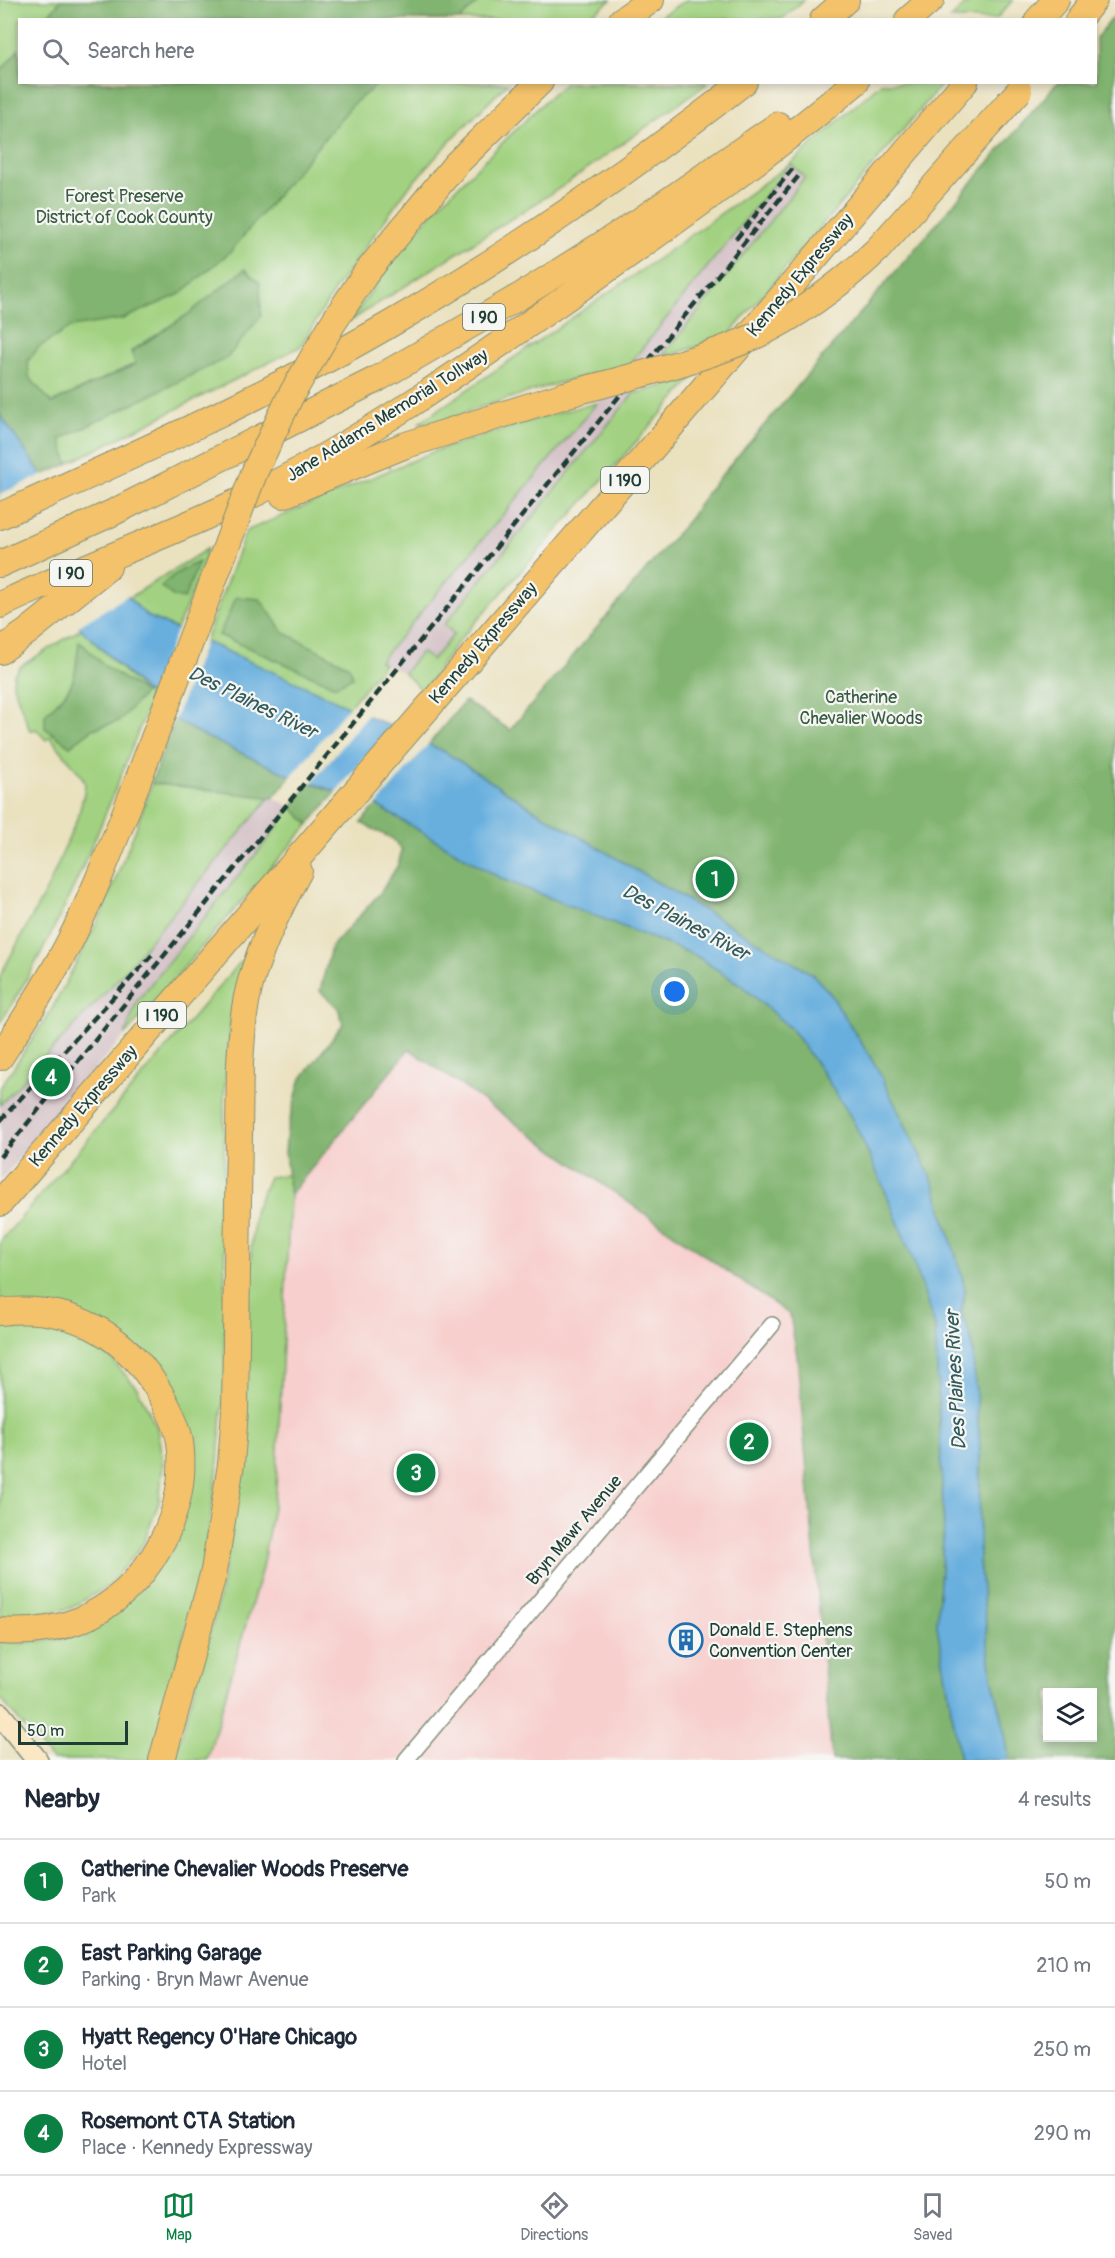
<!DOCTYPE html>
<meta charset="utf-8">
<style>
body{margin:0;font-family:Pangolin,sans-serif;background:#f2f2f3;color:#1f2937}
.controls{position:absolute;right:18px;bottom:18px;display:grid;overflow:hidden;border-radius:0px;box-shadow:0 3px 9px #0003}
.controls button{width:54px;height:54px;display:grid;place-items:center;padding:0;border:0;border-bottom:2px solid #e0e1e3;background:#fff;color:#1f2937;font:30px sans-serif}
.scale{position:absolute;left:18px;bottom:15px;width:110px;box-sizing:border-box;padding-left:6px;border:3px solid #1f3d34;border-top:0;font-size:16px;line-height:21px;white-space:nowrap;color:#1f3d34;-webkit-text-stroke:4px #f6f6f2;paint-order:stroke}
.you{position:absolute;left:675px;top:992px;width:21px;height:21px;margin:-15px;border:4px solid #fff;border-radius:50%;background:#1a73e8;box-shadow:0 0 0 9px #1a73e833}
.badge{display:grid;place-items:center;width:39px;height:39px;border-radius:50%;background:#0b8043;color:#fff;font-size:20px;font-weight:700}
.pin{position:absolute;translate:-50% -50%;border:3px solid #fff;box-shadow:0 2px 6px #0006}
.list{margin:0;padding:0;list-style:none}
h2{display:flex;justify-content:space-between;align-items:center;height:78px;margin:0;padding:0 24px;font-size:26px}
h2 small{font-size:20px;font-weight:400;color:#747a83}
.list li{display:grid;grid-template-columns:39px 1fr auto;gap:18px;align-items:center;box-sizing:border-box;height:84px;padding:0 24px;border-top:2px solid #e0e1e3}
.list b{display:block;font-size:22px;white-space:nowrap}
.list p{margin:0;font-size:20px;white-space:nowrap;color:#747a83}
.list em{font-size:20px;font-style:normal;color:#747a83}
.icon{flex:none;width:33px;height:33px;fill:none;stroke:currentColor;stroke-width:2;stroke-linecap:round;stroke-linejoin:round}
.map{position:relative;flex:none;width:1115px;height:1760px;overflow:hidden}
.search{position:absolute;background:#fff;box-shadow:0 3px 9px #0003;left:18px;right:18px;top:18px;height:66px;display:flex;align-items:center;gap:15px;box-sizing:border-box;padding:0 21px;border-radius:0px;color:#747a83;font-size:22px}
.sheet{height:414px;background:#fff}
nav{display:flex;justify-content:space-around;align-items:center;box-sizing:border-box;height:84px;border-top:2px solid #e0e1e3;background:#fff;font-size:16px;color:#747a83}
nav a{display:grid;justify-items:center;gap:3px}
nav .on{color:#0b8043}
.map>svg:first-child{display:block}
</style>
<div class="map">
<svg width="1115" height="1760" viewBox="0 0 1115 1760">
<rect width="100%" height="100%" fill="#f6f6f2"/>
<filter id="ink" filterUnits="userSpaceOnUse"><feTurbulence type="fractalNoise" baseFrequency=".0167" numOctaves="2"/><feDisplacementMap in="SourceGraphic" scale="12" xChannelSelector="R" yChannelSelector="G"/><feConvolveMatrix kernelMatrix="1 2 1 2 8 2 1 2 1" color-interpolation-filters="sRGB"/></filter>
<filter id="wash" filterUnits="userSpaceOnUse"><feTurbulence type="fractalNoise" baseFrequency=".008" numOctaves="4" result="noise"/><feDisplacementMap in="SourceGraphic" scale="24" xChannelSelector="R" yChannelSelector="G"/><feGaussianBlur stdDeviation="1.35" result="paint"/><feColorMatrix in="noise" values="0 0 0 0 0 0 0 0 0 0 0 0 0 0 0 0 0 1.4 0 .05"/><feComposite in="paint" operator="in"/></filter>
<g filter="url(#wash)">
<rect width="100%" height="100%" fill="#eae1bf"/>
<path fill="#f7d0ce" d="M409 1049 789 1315 799 1304 834 1760H207L262 1568 276 1490 290 1195Z"/>
<g fill="#d2bec4">
<path d="M790 164 805 176 633 394 444 625 454 634 432 660 421 652 404 673 380 662 628 366Z"/>
<path d="M270 796 291 807 269 838 137 1001 125 1035 0 1181V1106L118 979Z"/>
</g>
<g fill="#a2d281" stroke="#60885a" stroke-width="1.5" fill-rule="evenodd">
<path d="M0 0H611L585 20H20V82L508 83 453 138 407 189 336 288 300 347 77 459 0 494ZM245 270 260 283 61 439 52 403 136 363 131 351 187 315Z"/>
<path d="M686 0H804L782 19H656Z"/>
<path d="M971 0H1013L996 19H950Z"/>
<path d="M566 83H708L560 188 350 321 407 241 439 205 547 99Z"/>
<path d="M881 83H943L727 337 661 358 805 177 790 164 628 366 562 382 487 405 444 421 419 423 659 258 790 164Z"/>
<path d="M693 378 457 643 423 691 404 673 421 652 432 660 454 634 444 625 633 394Z"/>
<path d="M597 403 380 661 384 664 349 707 205 641 246 531 435 451 548 415Z"/>
<path d="M207 549 202 568 177 629 147 616 129 598Z"/>
<path d="M81 629 151 698C108 810 65 922 0 1023V976L49 885 79 814 84 793 85 783 81 775 50 737 46 740 36 729 30 731 13 685 14 674 21 666Z"/>
<path d="M175 719 196 732 291 776 273 798 270 797 118 979 0 1105V1088L51 1011 102 913 135 831Z"/>
<path d="M291 807 309 824 125 1035 137 1001 269 838Z"/>
<path d="M242 960 245 961 232 1009 224 1097 225 1376 217 1474 205 1555 151 1760H52L0 1698V1641L23 1643 63 1639 106 1620 184 1515 157 1367 0 1300V1242Z"/>
<path d="M287 1175 290 1195 276 1490 262 1568 207 1760H174L216 1612 231 1531 254 1212 269 1177Z"/>
<path d="M23 1324 69 1333 106 1353 137 1388 157 1428 163 1465 159 1502 143 1544 108 1586 71 1608 26 1617 0 1616V1326Z"/>
</g>
<g fill="#81b46f" stroke="#507852" stroke-width="1.5" fill-rule="evenodd">
<path d="M61 0H481L459 20 45 19Z"/>
<path d="M1115 15V1760H1009L1002 1717 992 1678 979 1562 980 1448 972 1341 961 1313 965 1291 934 1184 877 1068 830 993 812 974 533 809 445 752 428 745 465 701 510 730 690 518 707 492 1057 83 1096 82V38ZM1048 1692H1092V1738H1048Z"/>
<path d="M19 49 20 82 379 83 353 104 231 251 180 294 123 319 71 327 39 347 28 361 29 377 52 403 136 364 131 352 187 315 245 269 260 283 261 316 227 358 61 439 68 464 42 475 0 415V72Z"/>
<path d="M199 562 184 599 174 597 161 587C171 575 184 568 199 562Z"/>
<path d="M236 597 260 599 283 632 349 666 353 677 335 686 219 635Z"/>
<path d="M79 641 105 666 145 693 119 721 93 729 70 746 45 728V714C77 685 74 682 79 641Z"/>
<path d="M175 719 196 732 291 776 273 798 151 783Z"/>
<path d="M311 783 336 792 309 824 291 807Z"/>
<path d="M376 805 502 879 695 955 741 985 791 1029 823 1073 853 1120 884 1188 913 1260 935 1326 944 1527 937 1625 960 1760H832L797 1356 790 1315 409 1049 290 1195 285 1152 287 1131 300 1081 343 1024 338 1008 320 991 331 947 381 892 398 865 402 850 393 839 361 823Z"/>
</g>
<path fill="#67afde" stroke="#437689" stroke-width="1.5" d="M0 415 129 598 147 616 300 684 445 752 533 809 812 974 830 993 877 1068 934 1184 962 1276 965 1291 961 1313 972 1341 980 1448 979 1562 992 1678 1002 1717 1009 1760H960L937 1625 944 1527 935 1326 913 1260 884 1188 853 1120 823 1073 791 1029 741 985 695 955 502 879 376 805 291 776 196 732 175 719 81 629 0 512Z"/>
<g fill="#eae1bf">
<path d="M45 474 130 594 76 628 0 518V494Z"/>
<path d="M178 626 206 639 174 722 149 701Z"/>
<path d="M351 704 369 713 309 786 289 779Z"/>
<path d="M394 725 430 742 374 808 334 794Z"/>
</g>
</g>
<g filter="url(#ink)">
<g fill="none" stroke-linecap="round" stroke-linejoin="round">
<defs>
<path id="street" d="M406 1760 772 1325"/>
<path id="secondary" d="M0 1714 37 1760"/>
<g id="highway">
<path d="M622 20 651 0"/>
<path d="M823 20 846 0"/>
<path d="M908 20 931 0"/>
<path d="M1038 20 1056 0"/>
<path d="M1078 20 1094 0"/>
<path d="M366 273 456 164 540 82"/>
<path d="M283 495 403 446 565 395"/>
<path d="M0 516C128 458 258 400 380 330 507 257 627 173 744 82"/>
<path d="M0 564 112 513 377 379 522 295 641 220 778 125"/>
<path d="M0 605C96 560 198 525 291 475 379 428 461 371 543 314 650 240 756 166 856 82"/>
<path d="M0 651 27 632 108 567"/>
<path d="M0 1057C25 1019 50 980 71 939 96 889 116 836 137 783"/>
<path d="M0 1203 667 431 965 82"/>
<path d="M0 1312C67 1304 122 1331 157 1388 167 1405 177 1423 180 1442 190 1513 147 1593 80 1620 55 1630 27 1633 0 1631"/>
<path d="M162 1760 214 1571 231 1464 235 1411 240 1063C242 1036 243 1008 251 981 262 942 280 906 299 871"/>
</g>
</defs>
<use href="#street" stroke="#848f7a" stroke-width="18"/>
<use href="#secondary" stroke="#848f7a" stroke-width="24"/>
<use href="#highway" stroke="#848f7a" stroke-width="28"/>
<use href="#street" stroke="#fff" stroke-width="15"/>
<use href="#secondary" stroke="#fae7c3" stroke-width="21"/>
<use href="#highway" stroke="#f3c26a" stroke-width="26"/>
<g stroke="#1f3d34" stroke-width="4.5" stroke-dasharray="9 4.5" stroke-linecap="butt">
<path d="M736 239 794 167"/>
<path d="M0 1121 154 953"/>
<path d="M0 1157 801 173"/>
</g>
<defs>
<g id="highway-bridge">
<path d="M565 395C625 378 697 362 753 337 800 315 840 285 877 250L1019 91"/>
<path d="M137 783 254 473 290 397 333 323 366 273"/>
</g>
</defs>
<use href="#highway-bridge" stroke="#848f7a" stroke-width="28" stroke-linecap="butt"/>
<use href="#highway-bridge" stroke="#f3c26a" stroke-width="26"/>
</g>
</g>
<defs>
<symbol id="building-ring" viewBox="-11 -11 22 22"><circle r="9.5" fill="#f6f6f2" stroke="#1f6fb2" stroke-width="1.5"/><path d="M-4-6H4V6H1V3H-1V6H-4ZM-2.5-4.3h1.7v1.8h-1.7ZM.8-4.3h1.7v1.8H.8ZM-2.5-1h1.7V.8h-1.7ZM.8-1h1.7V.8H.8Z" fill="#1f6fb2"/></symbol>
</defs>
<g fill-rule="evenodd">
<use href="#building-ring" x="667" y="1621" width="38" height="38"/>
</g>
<g text-anchor="middle" stroke-width="4.5" stroke-linejoin="round" paint-order="stroke">
<g fill="#f6f6f2" stroke="#60746d" stroke-width="1.5">
<rect x="463" y="304" width="42" height="26" rx="4.5"/>
<rect x="601" y="467" width="48" height="26" rx="4.5"/>
<rect x="50" y="560" width="42" height="26" rx="4.5"/>
<rect x="138" y="1002" width="48" height="26" rx="4.5"/>
</g>
<g font-size="16" font-weight="bold" fill="#1f3d34">
<text x="484" y="323">I 90</text>
<text x="625" y="486">I 190</text>
<text x="71" y="579">I 90</text>
<text x="162" y="1021">I 190</text>
</g>
<g font-size="18" fill="#395b43" stroke="#f6f6f2">
<text x="124" y="202">Forest Preserve<tspan x="124" dy="21">District of Cook County</tspan></text>
<text x="861" y="703">Catherine<tspan x="861" dy="21">Chevalier Woods</tspan></text>
</g>
<g font-size="18" fill="#1f3d34" stroke="#f6f6f2">
<text transform="translate(800 275) rotate(-50)" y="6">Kennedy Expressway</text>
<text transform="translate(387 415) rotate(-32)" y="6">Jane Addams Memorial Tollway</text>
<text transform="translate(483 643) rotate(-49)" y="6">Kennedy Expressway</text>
<text transform="translate(83 1106) rotate(-49)" y="6">Kennedy Expressway</text>
<text transform="translate(574 1530) rotate(-50)" y="6">Bryn Mawr Avenue</text>
</g>
<g font-size="18" fill="#1f3d34" stroke="#f6f6f2" text-anchor="start">
<text x="709" y="1636">Donald E. Stephens<tspan x="709" dy="21">Convention Center</tspan></text>
</g>
<g font-size="20" font-style="italic" fill="#315a5e" stroke="#f6f6f2">
<text transform="translate(253 702) rotate(26)" y="7">Des Plaines River</text>
<text transform="translate(686 922) rotate(28)" y="7">Des Plaines River</text>
<text transform="translate(955 1380) rotate(-93)" y="7">Des Plaines River</text>
</g>
</g>
</svg>
<div class="controls">
<button><svg class="icon" aria-label="layers" viewBox="0 0 24 24"><path d="M12 4l9 5-9 5-9-5zM3 14l9 5 9-5"/></svg></button>
</div>
<div class="scale">50 m</div>
<div class="you"></div>
<div class="pin badge" style="left:715px;top:879px">1</div>
<div class="pin badge" style="left:749px;top:1442px">2</div>
<div class="pin badge" style="left:416px;top:1473px">3</div>
<div class="pin badge" style="left:51px;top:1077px">4</div>
<div class="search"><svg class="icon" aria-label="search" viewBox="0 0 24 24"><circle cx="10" cy="10" r="6"/><path d="M15 15l6 6"/></svg>Search here</div>
</div>
<section class="sheet">
<h2>Nearby<small>4 results</small></h2>
<ul class="list">
<li><span class="badge">1</span><div><b>Catherine Chevalier Woods Preserve</b><p>Park</p></div><em>50 m</em></li>
<li><span class="badge">2</span><div><b>East Parking Garage</b><p>Parking · Bryn Mawr Avenue</p></div><em>210 m</em></li>
<li><span class="badge">3</span><div><b>Hyatt Regency O'Hare Chicago</b><p>Hotel</p></div><em>250 m</em></li>
<li><span class="badge">4</span><div><b>Rosemont CTA Station</b><p>Place · Kennedy Expressway</p></div><em>290 m</em></li>
</ul>
</section>
<nav>
<a class="on"><svg class="icon" aria-label="map" viewBox="0 0 24 24"><path d="M3 6l6-2 6 2 6-2v14l-6 2-6-2-6 2zM9 4v14M15 6v14"/></svg>Map</a>
<a><svg class="icon" aria-label="directions" viewBox="0 0 24 24"><path d="M12 3l9 9-9 9-9-9zM9 14v-3h6M13 9l2 2-2 2"/></svg>Directions</a>
<a><svg class="icon" aria-label="saved" viewBox="0 0 24 24"><path d="M7 4h10v16l-5-4-5 4z"/></svg>Saved</a>
</nav>
